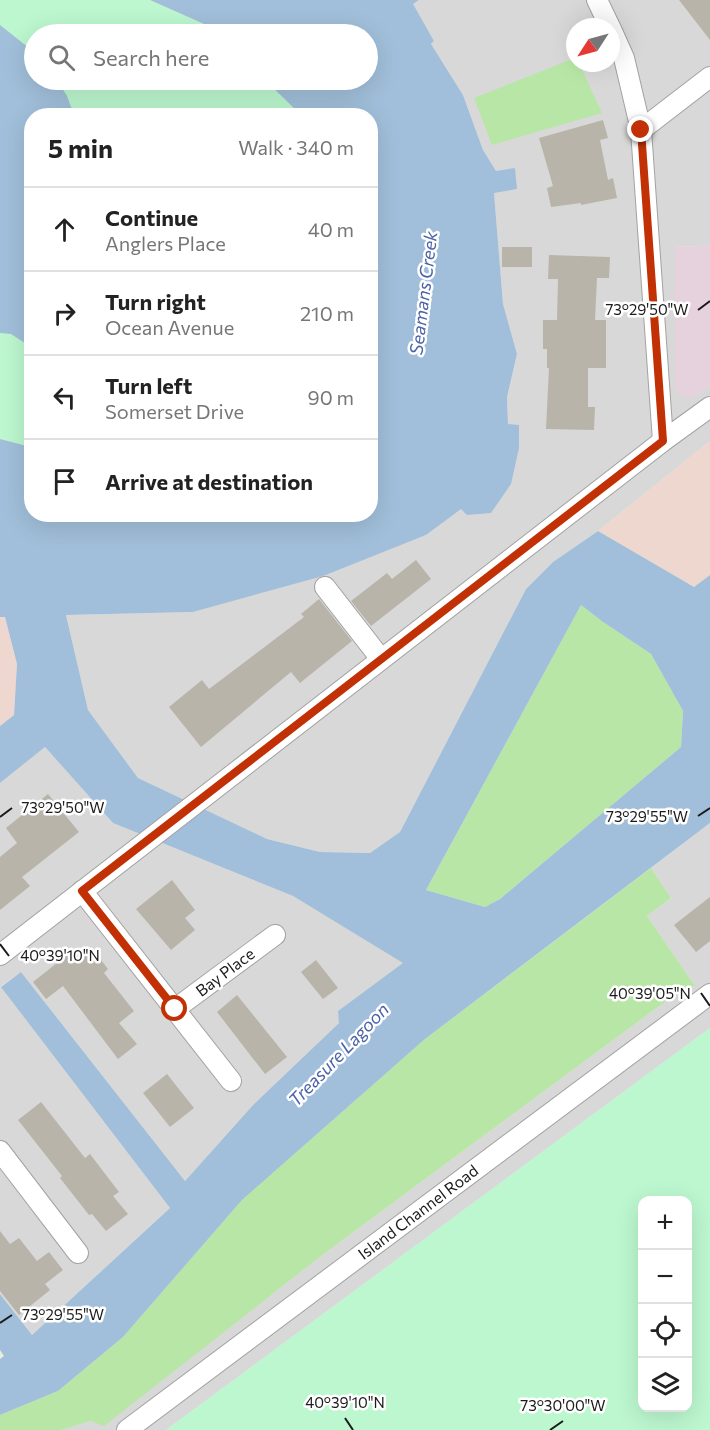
<!DOCTYPE html>
<meta charset="utf-8">
<style>
body{margin:0;font-family:Commissioner,sans-serif;background:#f2f2f2;color:#222}
.controls{position:absolute;right:18px;bottom:18px;display:grid;overflow:hidden;border-radius:12px;box-shadow:0 6px 24px #0002}
.controls button{width:54px;height:54px;display:grid;place-items:center;padding:0;border:0;border-bottom:2px solid #e0e0e0;background:#fff;color:#222;font:30px sans-serif}
.compass{position:absolute;left:566px;top:18px;width:54px;height:54px;border-radius:50%;background:#fff;box-shadow:0 6px 24px #0002;rotate:234deg}
.stop{position:absolute;width:18px;height:18px;margin:-14px;border:4px solid #c13105;border-radius:50%;background:#fff}
.stop.end{background:#c13105;border-color:#fff;box-shadow:0 2px 6px #0008}
.list{margin:0;padding:0;list-style:none}
h2{display:flex;justify-content:space-between;align-items:center;height:78px;margin:0;padding:0 24px;font-size:26px}
h2 small{font-size:20px;font-weight:400;color:#767676}
.list li{display:grid;grid-template-columns:39px 1fr auto;gap:18px;align-items:center;box-sizing:border-box;height:84px;padding:0 24px;border-top:2px solid #e0e0e0}
.list b{display:block;font-size:22px;white-space:nowrap}
.list p{margin:0;font-size:20px;white-space:nowrap;color:#767676}
.list em{font-size:20px;font-style:normal;color:#767676}
.icon{flex:none;width:33px;height:33px;fill:none;stroke:currentColor;stroke-width:2;stroke-linecap:round;stroke-linejoin:round}
.map{position:relative;flex:none;width:710px;height:1430px;overflow:hidden}
.search{position:absolute;background:#fff;box-shadow:0 6px 24px #0002;left:24px;top:24px;width:354px;height:66px;display:flex;align-items:center;gap:15px;box-sizing:border-box;padding:0 21px;border-radius:33px;color:#767676;font-size:22px}
.panel{position:absolute;background:#fff;box-shadow:0 6px 24px #0002;left:24px;top:108px;width:354px;height:414px;border-radius:24px}
.map>svg:first-child{display:block}
</style>
<div class="map">
<svg width="710" height="1430" viewBox="0 0 710 1430">
<rect width="100%" height="100%" fill="#ecebe0"/>
<g fill="#d9d8d8" fill-rule="evenodd">
<path d="M419 0H710V244L703 247 675 246V388L699 394 710 385V441L598 531 553 562 526 589 400 832 370 853 320 852 267 839 138 778 88 710 66 615 193 612 323 575 426 535 461 508 508 425 507 397 517 354 503 304 494 193 515 169 496 171 483 150 463 95 431 44 434 41 412 4ZM575 27H611V63H575Z"/>
<path d="M45 747 113 823 293 896 404 963 338 1011 340 1022 254 1104 185 1181 21 972 1 986 170 1208 32 1335 0 1294V783Z"/>
<path d="M710 823V1028L166 1430H61L91 1421 104 1425 321 1256 681 990 695 986 647 916 671 898 651 868Z"/>
</g>
<g fill="#eed7cf">
<path d="M710 441V575L694 587 598 531Z"/>
<path d="M0 617H5L17 664 14 715 0 726Z"/>
</g>
<path fill="#e5d2dd" d="M710 244V385L699 394 689 398 680 395 675 388V246L703 247Z"/>
<g fill="#b7e6a6">
<path d="M575 58V63H579L602 113 492 145 474 98Z"/>
<path d="M581 605 603 622 651 654 683 711 681 747 500 899 485 907 426 890Z"/>
<path d="M651 868 671 898 647 916 695 986 681 990 321 1256 104 1426 91 1421 61 1430H0V1415L58 1391 123 1337 242 1200 425 1039Z"/>
</g>
<g fill="#bcf7cf" fill-rule="evenodd">
<path d="M0 0H150L213 28 220 34H34V80H265L301 115 32 116 31 447 0 439Z"/>
<path d="M710 1028V1430H166ZM642 1200H688V1408H642Z"/>
</g>
<g fill="#a1bfda" fill-rule="evenodd">
<path d="M150 0H419L413 4 434 41 431 44 463 95 483 150 496 171 515 168 517 189 494 193 503 304 517 354 507 397 508 424 519 425V448L511 484 491 513 467 515 461 509 426 535 323 576 193 612 66 615 88 710 138 778 267 839 320 852 370 853 400 832 526 589 553 562 598 531 694 587 710 575V823L425 1039 242 1200 123 1337 58 1391 0 1415V1359L4 1356 0 1350V1294L32 1335 170 1208 1 987 21 972 185 1181 254 1104 339 1023 338 1011 403 963 293 896 113 823 45 747 0 783V726L14 715 17 664 5 617H0V439L31 447 32 514H370V245L373 235 370 229V116L301 115 265 80H368V34H220L213 28ZM581 605 603 622 651 654 683 711 681 747 500 899 485 907 426 890Z"/>
<path d="M0 25 34 52V80H57L67 96 74 115 32 116 31 347 11 334 0 333Z"/>
</g>
<g fill="#b9b4aa">
<path d="M679 0H710V40Z"/>
<path d="M603 120 608 138 600 140 608 180 613 178 617 198 581 205V203L551 207 547 188 553 186 539 138Z"/>
<rect x="502" y="247" width="30" height="20"/>
<path d="M549 255 610 257 609 278H597L595 320H606V368H588V407H595L594 430 546 429 549 368H547V349H543V320H557L558 279H548Z"/>
<path d="M416 560 431 579 371 626 351 601 387 573 392 579Z"/>
<path d="M319 599 352 641 300 683 291 672 201 747 169 707 202 680 209 689 304 617 301 614Z"/>
<path d="M48 794 79 832 22 877 30 886 0 910V857L17 843 6 828Z"/>
<path d="M172 880 195 910 185 918 195 930 171 950 136 909Z"/>
<path d="M710 897V941L696 952 674 925Z"/>
<path d="M77 947 84 956 93 950 108 969 104 973 134 1011 119 1023 137 1044 118 1059 63 986 46 999 33 982Z"/>
<path d="M316 960 338 988 323 999 301 972Z"/>
<path d="M237 995 287 1057 265 1074 217 1012Z"/>
<path d="M167 1074 194 1108 170 1127 143 1093Z"/>
<path d="M41 1102 85 1158 90 1154 119 1192 113 1196 128 1214 106 1231 92 1214 89 1215 60 1178 62 1176 18 1120Z"/>
<path d="M0 1231 10 1244 19 1238 37 1261 49 1252 63 1270 45 1284 50 1290 19 1315 0 1291Z"/>
</g>
<g fill="none" stroke-linecap="round" stroke-linejoin="round">
<defs>
<g id="minor">
<path d="M597 0 610 27"/>
<path d="M611 29 624 58 641 130 663 441"/>
<path d="M641 130 710 77"/>
<path d="M325 587 381 659"/>
<path d="M82 891 231 1081"/>
<path d="M0 955 663 441 710 407"/>
<path d="M175 1009 275 935"/>
<path d="M0 1151 78 1253"/>
<path d="M127 1430 710 994"/>
</g>
</defs>
<use href="#minor" stroke="#a2a2a2" stroke-width="22"/>
<use href="#minor" stroke="#fff" stroke-width="20"/>
</g>
<g fill="none" stroke-linecap="round" stroke-linejoin="round">
<path stroke="#c13105" stroke-width="8" d="M175 1009 82 891 663 441 641 130"/>
</g>
<path fill="none" stroke="#1b1b1b" stroke-width="2" d="M698 310 710 301M698 816 710 808M0 817 12 808M0 944 9 956M701 993 710 1006M0 1323 12 1315M345 1418 353 1430M550 1430 563 1421"/>
<g text-anchor="middle" stroke-width="5" stroke-linejoin="round" paint-order="stroke">
<g font-size="16" fill="#1b1b1b" stroke="#fff">
<text transform="translate(225 972) rotate(-37)" y="6">Bay Place</text>
<text transform="translate(418 1212) rotate(-37)" y="6">Island Channel Road</text>
</g>
<g font-size="18" font-style="italic" fill="#4b63a7" stroke="#fff">
<text transform="translate(424 293) rotate(-83)" y="6">Seamans Creek</text>
<text transform="translate(339 1055) rotate(-46)" y="6">Treasure Lagoon</text>
</g>
</g>
<g font-size="15" text-anchor="middle" fill="#1b1b1b" stroke="#fff" stroke-width="5" stroke-linejoin="round" paint-order="stroke">
<text x="647" y="315">73°29'50"W</text>
<text x="63" y="813">73°29'50"W</text>
<text x="647" y="822">73°29'55"W</text>
<text x="60" y="961">40°39'10"N</text>
<text x="650" y="999">40°39'05"N</text>
<text x="63" y="1320">73°29'55"W</text>
<text x="345" y="1408">40°39'10"N</text>
<text x="563" y="1411">73°30'00"W</text>
</g>
</svg>
<div class="controls">
<button>+</button>
<button>−</button>
<button><svg class="icon" aria-label="locate" viewBox="0 0 24 24"><circle cx="12" cy="12" r="6"/><path d="M12 2v4M12 18v4M2 12h4M18 12h4"/></svg></button>
<button><svg class="icon" aria-label="layers" viewBox="0 0 24 24"><path d="M12 4l9 5-9 5-9-5zM3 14l9 5 9-5"/></svg></button>
</div>
<svg class="compass" viewBox="-18 -18 36 36"><path d="M0-13l5 13h-10z" fill="#e53935"/><path d="M0 13l5-13h-10z" fill="#767676"/></svg>
<div class="stop" style="left:175px;top:1009px"></div>
<div class="stop end" style="left:641px;top:130px"></div>
<div class="search"><svg class="icon" aria-label="search" viewBox="0 0 24 24"><circle cx="10" cy="10" r="6"/><path d="M15 15l6 6"/></svg>Search here</div>
<section class="panel">
<h2>5 min<small>Walk · 340 m</small></h2>
<ul class="list">
<li><svg class="icon" aria-label="ahead" viewBox="0 0 24 24"><path d="M12 20V5M6 11l6-6 6 6"/></svg><div><b>Continue</b><p>Anglers Place</p></div><em>40 m</em></li>
<li><svg class="icon" aria-label="right" viewBox="0 0 24 24"><path d="M7 20v-9h11M14 6l5 5-5 5"/></svg><div><b>Turn right</b><p>Ocean Avenue</p></div><em>210 m</em></li>
<li><svg class="icon" aria-label="left" viewBox="0 0 24 24"><path d="M17 20v-9H6M10 6l-5 5 5 5"/></svg><div><b>Turn left</b><p>Somerset Drive</p></div><em>90 m</em></li>
<li><svg class="icon" aria-label="arrive" viewBox="0 0 24 24"><path d="M6 21V4h12l-3 4 3 4H6"/></svg><div><b>Arrive at destination</b></div></li>
</ul>
</section>
</div>
